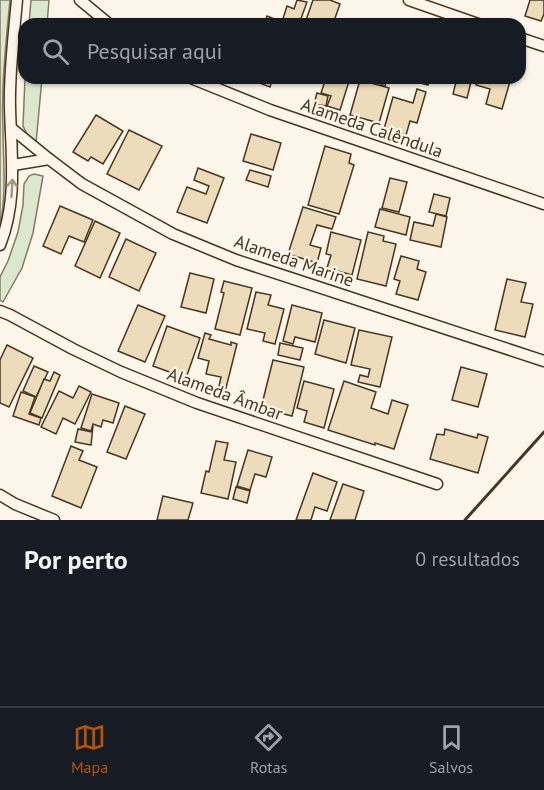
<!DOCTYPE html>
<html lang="pt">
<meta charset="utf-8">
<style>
body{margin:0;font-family:"PT Sans",sans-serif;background:#242831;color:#f1f3f6}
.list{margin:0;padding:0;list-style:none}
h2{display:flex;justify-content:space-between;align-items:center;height:78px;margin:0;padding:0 24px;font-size:26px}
h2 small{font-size:20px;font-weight:400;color:#9ea1a6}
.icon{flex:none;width:33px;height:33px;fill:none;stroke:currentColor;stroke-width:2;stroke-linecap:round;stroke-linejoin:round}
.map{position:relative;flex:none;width:544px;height:520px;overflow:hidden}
.search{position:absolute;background:#171b24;box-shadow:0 2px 4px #0004;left:18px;right:18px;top:18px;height:66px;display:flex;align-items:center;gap:15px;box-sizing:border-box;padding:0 21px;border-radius:18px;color:#9ea1a6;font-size:22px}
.sheet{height:186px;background:#171b24}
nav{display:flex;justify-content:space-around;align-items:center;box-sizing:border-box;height:84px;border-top:2px solid #363941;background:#171b24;font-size:16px;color:#9ea1a6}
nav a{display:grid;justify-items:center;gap:3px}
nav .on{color:#b45309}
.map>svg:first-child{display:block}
</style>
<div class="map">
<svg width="544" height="520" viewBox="0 0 544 520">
<rect width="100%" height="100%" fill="#fbf6e9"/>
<g fill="#dce7d0" stroke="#887966" stroke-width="1.5">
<path d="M0 0H10C6 43 1 86 3 129 3 161 7 193 0 225Z"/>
<path d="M31 0H49L47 24H29Z"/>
<path d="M25 78H42L36 143 28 136 23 126Z"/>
<path d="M34 174 43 176 33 233 22 268 3 302 0 300V277L8 261 18 232 23 205 24 184 29 176Z"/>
</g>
<g fill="#ecdcbc" stroke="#4a3520" stroke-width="1.5">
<path d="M297 0 307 2 299 24H264L267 16 282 22 287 6 294 9Z"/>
<path d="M313 0H330L340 4 333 24 305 23Z"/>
<path d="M530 0H544V14L541 21 525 16Z"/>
<path d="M246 78H273L270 87Z"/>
<path d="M326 78H350L340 110 327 106 331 96 321 93Z"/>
<path d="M365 78H388L385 86Z"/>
<path d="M402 78H430L428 85Z"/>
<path d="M457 78H472L467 98 453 94Z"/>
<path d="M478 78H511L502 109 486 104 490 89 476 85Z"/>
<path d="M360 80 389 88 379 123 350 115Z"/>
<path d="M417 89 426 92 417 123 410 121 406 135 384 129 393 97 413 103Z"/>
<path d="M317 93 328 96 326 106 314 104Z"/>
<path d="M96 115 123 131 103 164 91 157 88 161 73 152Z"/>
<path d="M129 130 162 146 139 190 107 174Z"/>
<path d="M251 134 281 143 273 170 243 161Z"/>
<path d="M325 146 351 154 349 163 354 165 339 214 308 205Z"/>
<path d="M198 168 224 178 207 223 177 212 187 187 206 194 209 186 194 180Z"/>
<path d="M250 170 271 176 268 187 246 180Z"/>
<path d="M390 178 407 182 399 212 382 208Z"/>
<path d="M434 194 450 198 446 216 429 212Z"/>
<path d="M60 206 93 220 84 242 69 236 61 254 43 246Z"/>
<path d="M303 207 336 217 332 229 317 225 310 245 321 248 317 263 288 254Z"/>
<path d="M380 209 410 217 406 235 375 227Z"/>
<path d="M436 214 447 217 441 247 410 240 414 222 433 226Z"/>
<path d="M95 221 120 233 100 278 75 266Z"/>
<path d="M331 232 361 240 352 275 327 268 331 255 326 254Z"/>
<path d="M368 232 384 236 383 241 396 244 386 286 357 279Z"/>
<path d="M126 239 156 253 139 291 109 277Z"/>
<path d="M401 256 419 261 417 269 426 272 418 300 396 294 400 281 394 279Z"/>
<path d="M190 273 214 279 206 313 181 307Z"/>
<path d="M507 279 526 283 521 302 533 304 525 337 495 330Z"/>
<path d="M224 281 252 288 240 335 215 329 224 293 221 292Z"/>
<path d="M256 292 271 295 268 305 284 309 275 344 263 341 265 333 247 329Z"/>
<path d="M138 305 165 316 145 362 118 351Z"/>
<path d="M292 305 322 313 315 342 295 337 293 344 283 341Z"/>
<path d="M324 320 355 328 346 363 315 354Z"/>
<path d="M167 326 200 338 186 378 153 366Z"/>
<path d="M359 330 392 337 380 387 358 382 360 375 368 377 370 369 351 365Z"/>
<path d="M205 333 211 335 209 339 231 345V342L237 344 225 392 218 391 221 377 206 374 209 361 198 358Z"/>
<path d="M280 343 303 348 300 360 278 355Z"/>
<path d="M7 345 33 358 9 407 0 403V360Z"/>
<path d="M273 360 304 367 292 416 261 408Z"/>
<path d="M34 366 48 372 36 397 23 391Z"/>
<path d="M461 367 487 374 478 407 452 400Z"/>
<path d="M54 372 60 375 42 418 30 413 44 379 50 381Z"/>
<path d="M304 381 334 389 324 428 304 422 307 411 297 408Z"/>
<path d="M344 381 376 392 371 408 388 414 392 400 408 405 394 449 375 443V445L328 430Z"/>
<path d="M79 386 91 392 75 424 63 418 56 434 41 427 59 391 73 398Z"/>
<path d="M21 392 35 397 29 414 41 418 39 425 13 416Z"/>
<path d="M92 394 119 403 113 423 103 420 101 427 93 424 91 431 81 428Z"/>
<path d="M125 406 145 414 126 459 107 452Z"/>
<path d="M93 426 91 445 75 442 78 429 92 432Z"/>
<path d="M445 429 477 438 478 434 488 437 478 473 430 459 437 434 444 435Z"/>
<path d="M216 441 228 443 224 460 236 462 228 499 201 493 206 471 209 472Z"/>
<path d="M71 446 83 451 79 460 97 467 81 508 52 496Z"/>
<path d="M248 450 272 457 266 477 255 474 250 490 237 486Z"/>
<path d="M313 473 337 482 327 511 315 507 311 520H296Z"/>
<path d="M343 484 364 491 355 520H330Z"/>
<path d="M236 487 250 491 247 503 233 499Z"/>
<path d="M163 496 193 503 188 520H157Z"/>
</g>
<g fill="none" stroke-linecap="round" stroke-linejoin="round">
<defs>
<g id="street">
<path d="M80 0 109 24"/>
<path d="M409 0 478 24"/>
<path d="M520 38 544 46"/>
<path d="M191 78 270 110 544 204"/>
<path d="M11 128 49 159 82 184 173 234 236 260 544 361"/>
<path d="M13 165 49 159"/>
<path d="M0 245C18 200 11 154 10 107 9 73 14 34 17 0"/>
<path d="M0 311 10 315 73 349 121 372 197 403 437 484"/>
<path d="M0 495 15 504 54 520"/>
</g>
</defs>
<use href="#street" stroke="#4a3520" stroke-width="13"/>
<use href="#street" stroke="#fbf6e9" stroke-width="10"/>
<path stroke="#4a3520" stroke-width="3" d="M465 520 544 432"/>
</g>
<defs><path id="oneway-shaft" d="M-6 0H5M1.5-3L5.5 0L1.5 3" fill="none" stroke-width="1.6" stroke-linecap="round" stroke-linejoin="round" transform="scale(1.5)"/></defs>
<use stroke="#a29684" href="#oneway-shaft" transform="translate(12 188) rotate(-87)"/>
<g text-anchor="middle" stroke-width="4.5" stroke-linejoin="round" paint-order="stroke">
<g font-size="18" fill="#4a3520" stroke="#fbf6e9">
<text transform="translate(372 128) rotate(19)" y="6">Alameda Calêndula</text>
<text transform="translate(294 261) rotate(19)" y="6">Alameda Marine</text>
<text transform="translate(225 394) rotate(20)" y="6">Alameda Âmbar</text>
</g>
</g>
</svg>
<div class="search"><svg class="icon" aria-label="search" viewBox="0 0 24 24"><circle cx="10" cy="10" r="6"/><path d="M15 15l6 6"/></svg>Pesquisar aqui</div>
</div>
<section class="sheet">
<h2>Por perto<small>0 resultados</small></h2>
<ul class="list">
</ul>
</section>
<nav>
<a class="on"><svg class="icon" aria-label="map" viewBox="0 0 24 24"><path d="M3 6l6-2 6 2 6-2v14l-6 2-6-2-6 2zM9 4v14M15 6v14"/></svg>Mapa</a>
<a><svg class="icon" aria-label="directions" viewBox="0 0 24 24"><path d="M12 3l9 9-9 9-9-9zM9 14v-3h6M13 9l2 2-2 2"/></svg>Rotas</a>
<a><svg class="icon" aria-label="saved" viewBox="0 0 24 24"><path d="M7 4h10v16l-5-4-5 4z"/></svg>Salvos</a>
</nav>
